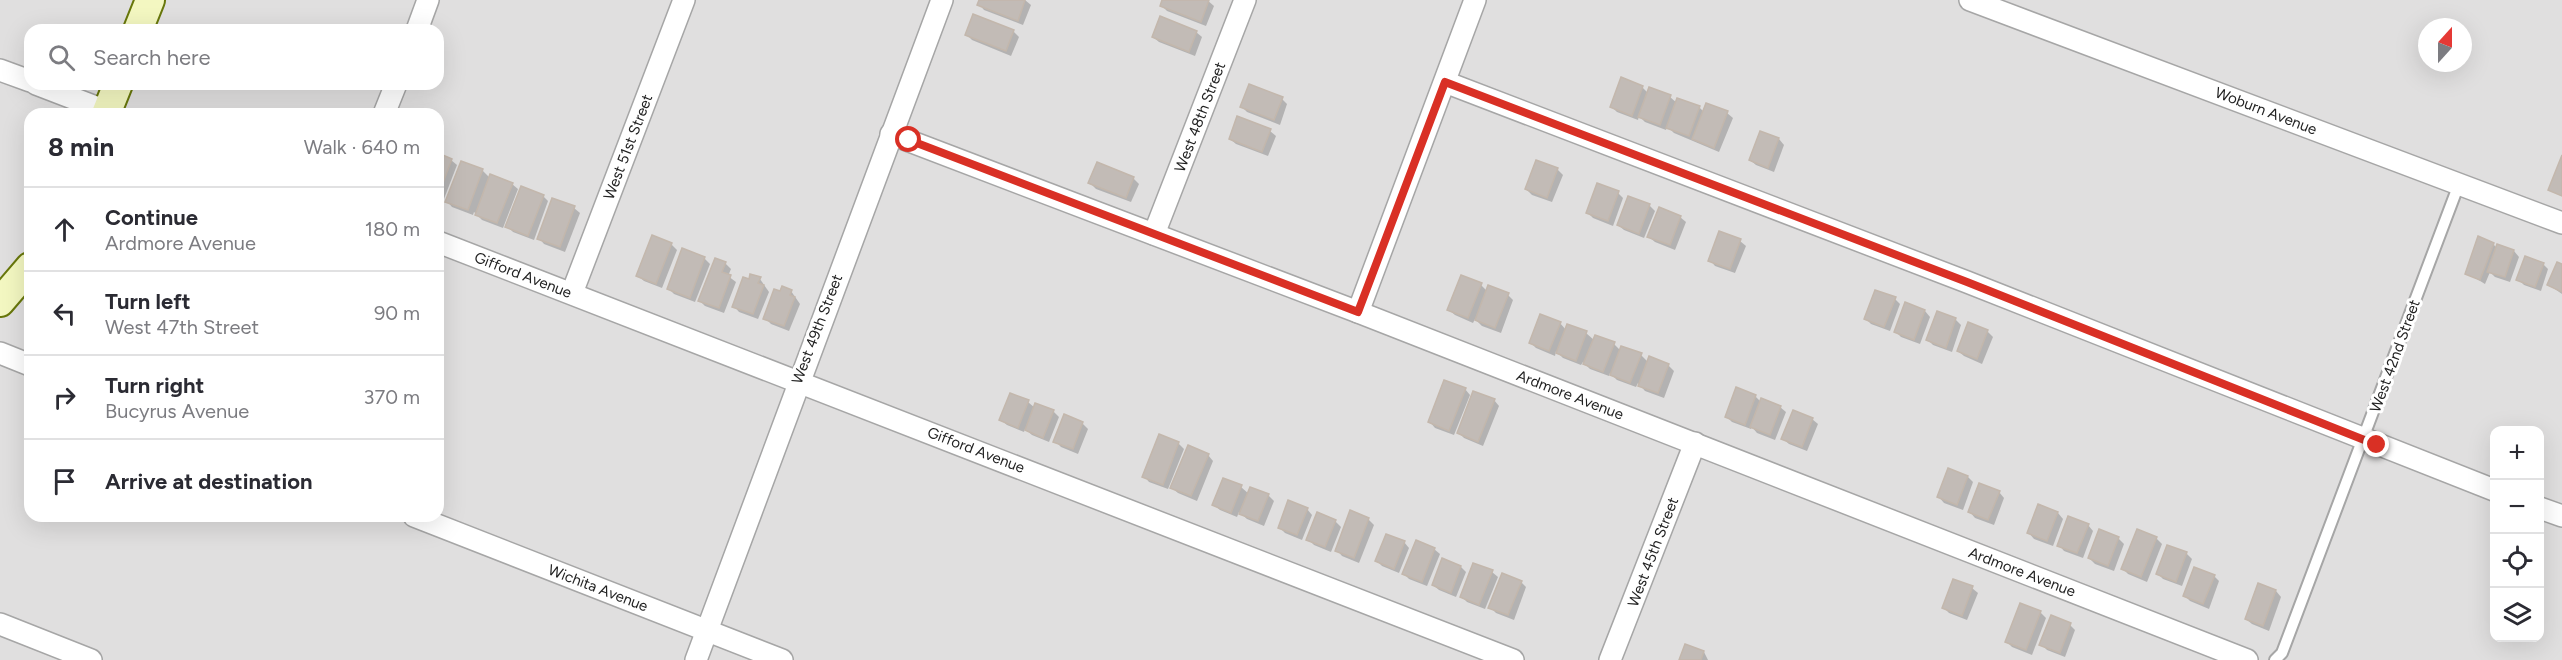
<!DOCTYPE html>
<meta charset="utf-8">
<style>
body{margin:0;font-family:Figtree,sans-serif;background:#f2f2f3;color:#2b2b33}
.controls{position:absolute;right:18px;bottom:18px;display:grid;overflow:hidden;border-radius:12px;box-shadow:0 6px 24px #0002}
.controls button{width:54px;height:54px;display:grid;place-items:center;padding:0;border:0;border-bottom:2px solid #e1e1e2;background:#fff;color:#2b2b33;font:30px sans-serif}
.compass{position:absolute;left:2418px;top:18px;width:54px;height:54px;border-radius:50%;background:#fff;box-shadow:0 6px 24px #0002;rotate:21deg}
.stop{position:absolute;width:18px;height:18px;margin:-14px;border:4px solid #d93025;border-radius:50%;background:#fff}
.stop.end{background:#d93025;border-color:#fff;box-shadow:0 2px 6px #0008}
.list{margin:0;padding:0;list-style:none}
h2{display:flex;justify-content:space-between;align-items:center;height:78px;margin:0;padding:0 24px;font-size:26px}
h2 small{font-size:20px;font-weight:400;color:#7c7c81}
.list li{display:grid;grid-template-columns:39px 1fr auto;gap:18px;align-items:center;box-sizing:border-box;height:84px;padding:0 24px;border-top:2px solid #e1e1e2}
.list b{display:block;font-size:22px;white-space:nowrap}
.list p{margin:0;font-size:20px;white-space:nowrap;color:#7c7c81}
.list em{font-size:20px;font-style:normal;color:#7c7c81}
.icon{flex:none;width:33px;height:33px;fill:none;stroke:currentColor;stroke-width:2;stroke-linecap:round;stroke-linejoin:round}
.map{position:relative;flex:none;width:2562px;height:660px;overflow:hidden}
.search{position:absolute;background:#fff;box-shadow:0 6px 24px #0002;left:24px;top:24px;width:420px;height:66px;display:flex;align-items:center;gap:15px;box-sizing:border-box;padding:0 21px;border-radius:18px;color:#7c7c81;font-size:22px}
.panel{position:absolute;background:#fff;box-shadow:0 6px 24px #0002;left:24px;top:108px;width:420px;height:414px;border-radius:18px}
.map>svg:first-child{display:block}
</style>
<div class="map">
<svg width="2562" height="660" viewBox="0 0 2562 660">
<rect width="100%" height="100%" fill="#f1efe9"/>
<path fill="#e0dfdf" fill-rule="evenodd" d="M0 0H2562V660H0ZM2427 27H2463V63H2427ZM30 30H438V84H30ZM30 114H438V516H30ZM2494 430H2540V638H2494Z"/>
<g fill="#0003">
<path d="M980 0H1025L1031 5 1023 25 984 10 979 4Z"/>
<path d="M1164 0H1207L1214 6 1206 26 1167 11 1162 6Z"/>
<path d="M1013 31 1019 37 1011 56 972 40 967 35Z"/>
<path d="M1196 32 1202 37 1195 56 1159 42 1153 37Z"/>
<path d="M1642 87 1648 93 1670 97 1677 103 1699 107 1704 112 1727 113 1733 118 1719 152 1674 133 1667 126 1666 130 1645 122 1639 116 1638 120 1617 112 1612 107Z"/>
<path d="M1282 99 1287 104 1280 125 1247 112 1242 107Z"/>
<path d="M1270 131 1276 136 1268 156 1236 144 1230 139Z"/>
<path d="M1761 133 1779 139 1784 145 1774 172 1756 165 1750 160Z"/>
<path d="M438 155 451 160 457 165 442 204 438 202Z"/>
<path d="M461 163 483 171 490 178 512 184 518 189 503 228 482 220 474 212 473 215 452 207 447 201Z"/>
<path d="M1557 169 1563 175 1552 202 1532 195 1526 189Z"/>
<path d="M1133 178 1139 184 1131 202 1096 189 1090 183Z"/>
<path d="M1618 193 1623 198 1613 226 1593 218 1587 212Z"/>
<path d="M543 196 548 201 534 240 513 232 507 226Z"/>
<path d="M1649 205 1655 211 1644 238 1624 230 1618 225Z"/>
<path d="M574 208 580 213 565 252 544 244 539 238Z"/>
<path d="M1680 217 1686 222 1675 250 1655 242 1649 237Z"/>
<path d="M1740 241 1746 246 1735 273 1715 266 1710 260Z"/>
<path d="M671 244 677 250 662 288 644 281 638 276Z"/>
<path d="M2493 244 2497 248 2514 251 2519 257 2510 282 2495 277 2490 272 2485 284 2467 273Z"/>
<path d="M704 258 710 264 695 302 674 294 669 289Z"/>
<path d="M725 263 731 269 728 276 736 282 724 313 705 306 700 301Z"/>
<path d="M2543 264 2548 269 2541 291 2524 285 2518 279Z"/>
<path d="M2562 266V294L2549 285Z"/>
<path d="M760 279 769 292 758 319 739 312 734 306 749 281Z"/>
<path d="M1481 285 1487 291 1508 295 1513 300 1501 333 1482 326 1475 319 1473 323 1455 315 1449 310Z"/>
<path d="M791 291 800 304 789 331 771 324 765 318Z"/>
<path d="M1895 299 1900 304 1890 331 1871 324 1866 319Z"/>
<path d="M1906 304 1925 311 1930 317 1920 344 1901 337 1896 332Z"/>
<path d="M1955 319 1961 325 1952 352 1933 345 1928 340Z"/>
<path d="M1560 323 1566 330 1586 333 1594 340 1614 344 1621 351 1641 355 1648 362 1668 365 1674 371 1664 398 1645 391 1638 383 1636 387 1617 380 1610 373 1609 376 1590 369 1583 362 1581 365 1563 358 1556 351 1555 356 1536 348 1531 343Z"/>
<path d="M1987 331 1993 337 1982 364 1964 356 1958 351Z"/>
<path d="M1465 389 1470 395 1454 435 1435 428 1430 422Z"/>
<path d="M1737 389 1756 397 1761 402 1780 407 1786 412 1775 440 1757 433 1752 427 1751 429 1732 422 1727 417Z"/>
<path d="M1494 400 1499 406 1483 446 1464 438 1459 433Z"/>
<path d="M1028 402 1035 408 1053 411 1059 417 1049 442 1032 435 1025 429 1024 432 1007 425 1001 420Z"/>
<path d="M1812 419 1818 424 1807 451 1789 444 1783 439Z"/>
<path d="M1082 423 1088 429 1078 454 1061 447 1055 441Z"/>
<path d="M1160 436 1179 444 1184 449 1168 489 1149 482 1144 476Z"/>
<path d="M1208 455 1213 461 1197 501 1178 493 1172 488Z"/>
<path d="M1968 477 1973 482 1963 510 1944 503 1939 497Z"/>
<path d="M1241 487 1249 494 1268 495 1274 501 1264 526 1247 519 1239 512 1237 517 1220 510 1214 505Z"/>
<path d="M1999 492 2004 498 1994 525 1975 518 1970 512Z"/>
<path d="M2039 506 2058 513 2063 519 2053 546 2034 539 2029 533Z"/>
<path d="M1307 509 1312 515 1302 540 1285 533 1279 527Z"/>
<path d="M1368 519 1374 525 1359 563 1342 556 1337 550Z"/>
<path d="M1335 521 1341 527 1331 552 1314 545 1308 539Z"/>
<path d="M2088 525 2093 531 2083 558 2064 551 2059 545Z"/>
<path d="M2118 538 2124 544 2114 571 2095 564 2089 558Z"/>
<path d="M2156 538 2162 544 2147 582 2128 574 2123 569Z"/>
<path d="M1404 542 1409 548 1399 573 1382 566 1377 561Z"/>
<path d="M2168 547 2187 554 2192 559 2182 586 2163 579 2158 574Z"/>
<path d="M1434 549 1440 554 1427 586 1409 579 1404 574Z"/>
<path d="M1461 567 1466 572 1456 597 1439 590 1433 585Z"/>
<path d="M1492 572 1498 577 1485 609 1467 602 1462 597Z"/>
<path d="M2214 576 2219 581 2209 609 2190 601 2185 596Z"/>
<path d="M1521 582 1526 587 1514 620 1496 613 1490 607Z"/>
<path d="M2259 585 2276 591 2281 597 2269 631 2252 624 2246 619Z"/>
<path d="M1972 588 1978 593 1967 620 1949 613 1944 608Z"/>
<path d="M2040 612 2046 618 2032 655 2012 647 2007 642Z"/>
<path d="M2070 625 2075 630 2065 657 2047 650 2041 644Z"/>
<path d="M1704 652 1708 660H1680Z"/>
</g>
<g fill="#c2bbb6" stroke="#c3b7ac" stroke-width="1.5">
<path d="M979 0H1025L1018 21 977 5Z"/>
<path d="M1162 0H1209L1201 22 1160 6Z"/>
<path d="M973 14 1014 30 1006 51 965 35Z"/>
<path d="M1160 16 1197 31 1189 52 1152 37Z"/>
<path d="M1621 77 1643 86 1632 116 1610 107Z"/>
<path d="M1249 84 1283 97 1274 120 1240 107Z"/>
<path d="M1649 87 1671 95 1660 125 1638 117Z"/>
<path d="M1677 98 1700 106 1689 136 1666 128Z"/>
<path d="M1706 103 1728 111 1714 148 1692 139Z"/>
<path d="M1237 116 1271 129 1262 152 1229 139Z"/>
<path d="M1760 131 1779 138 1768 168 1749 160Z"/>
<path d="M438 153 452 159 438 196Z"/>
<path d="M2562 155V196L2548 190Z"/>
<path d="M1536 160 1558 168 1547 198 1525 189Z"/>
<path d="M461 161 483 169 468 210 445 202Z"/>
<path d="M1097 162 1134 177 1126 198 1088 183Z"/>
<path d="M490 174 513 183 497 223 475 215Z"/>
<path d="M1597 183 1619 191 1608 221 1586 213Z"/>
<path d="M521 186 544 195 528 236 505 227Z"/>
<path d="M1628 196 1650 204 1639 234 1617 225Z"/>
<path d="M552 198 575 206 560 247 537 239Z"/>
<path d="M1659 207 1681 216 1670 245 1647 237Z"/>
<path d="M1719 231 1741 239 1730 269 1708 261Z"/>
<path d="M652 235 672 243 656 284 636 276Z"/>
<path d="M2478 236 2494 243 2480 280 2465 274Z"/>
<path d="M2497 244 2514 250 2505 277 2487 272Z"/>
<path d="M682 248 705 257 690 298 667 289Z"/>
<path d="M2525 256 2544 263 2535 287 2516 280Z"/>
<path d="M715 258 726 262 722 272 731 275 719 308 698 301Z"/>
<path d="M2557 262 2562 264V292L2547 285Z"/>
<path d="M750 274 761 277 758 283 764 285 753 314 732 307 743 277 749 279Z"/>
<path d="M1461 275 1482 283 1468 318 1447 310Z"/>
<path d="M1488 285 1509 293 1495 328 1475 320Z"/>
<path d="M782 286 792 290 790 295 795 297 784 326 763 319 774 289 780 291Z"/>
<path d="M1875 290 1896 297 1884 327 1864 319Z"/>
<path d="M1905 302 1925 310 1914 340 1894 332Z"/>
<path d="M1937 311 1956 318 1946 348 1926 340Z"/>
<path d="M1540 314 1561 322 1549 351 1529 343Z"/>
<path d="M1968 322 1988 330 1977 359 1957 351Z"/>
<path d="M1567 324 1587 331 1576 361 1556 353Z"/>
<path d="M1595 335 1615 342 1603 372 1583 364Z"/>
<path d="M1621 346 1642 353 1630 383 1610 375Z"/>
<path d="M1649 356 1669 364 1658 393 1638 386Z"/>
<path d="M1444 380 1466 388 1449 431 1428 422Z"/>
<path d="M1736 387 1756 395 1745 425 1725 417Z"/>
<path d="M1473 391 1495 399 1478 442 1457 433Z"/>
<path d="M1010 393 1029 400 1018 428 999 420Z"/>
<path d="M1761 398 1781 406 1770 435 1750 427Z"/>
<path d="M1035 403 1054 410 1043 438 1025 430Z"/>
<path d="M1793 410 1813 418 1802 447 1781 439Z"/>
<path d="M1064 414 1083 422 1073 449 1053 442Z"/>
<path d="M1159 434 1179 442 1163 485 1142 477Z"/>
<path d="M1188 445 1209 454 1191 496 1170 488Z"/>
<path d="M1948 468 1968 476 1957 505 1937 497Z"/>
<path d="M1223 478 1242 485 1231 513 1212 505Z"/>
<path d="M1979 483 2000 491 1988 520 1968 512Z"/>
<path d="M1250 487 1269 494 1258 521 1239 514Z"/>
<path d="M1288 500 1308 508 1297 535 1278 528Z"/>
<path d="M2038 504 2058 512 2047 541 2027 533Z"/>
<path d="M1350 510 1369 518 1354 558 1335 551Z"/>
<path d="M1317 512 1336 520 1325 547 1306 540Z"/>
<path d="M2068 516 2089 524 2077 553 2057 546Z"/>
<path d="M2099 529 2119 537 2108 566 2088 558Z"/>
<path d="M2137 529 2157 537 2141 577 2121 569Z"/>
<path d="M1386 534 1405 541 1394 569 1375 561Z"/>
<path d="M1416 540 1435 548 1422 582 1402 574Z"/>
<path d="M2167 545 2187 552 2176 582 2156 574Z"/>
<path d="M1442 558 1461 566 1451 593 1432 585Z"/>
<path d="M1473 563 1493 570 1479 605 1460 597Z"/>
<path d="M2194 567 2215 575 2203 604 2183 596Z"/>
<path d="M1502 573 1522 581 1508 615 1488 608Z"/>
<path d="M1953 579 1973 586 1962 616 1942 608Z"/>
<path d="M2258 583 2276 590 2263 626 2245 619Z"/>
<path d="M2020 603 2041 611 2026 650 2005 642Z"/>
<path d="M2051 615 2071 623 2060 653 2039 645Z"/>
<path d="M1685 644 1704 651 1701 660H1679Z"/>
</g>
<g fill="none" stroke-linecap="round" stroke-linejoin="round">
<defs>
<path id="service" d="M2275 660 2282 653 2459 184"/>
<g id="minor">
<path d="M1970 0 2562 223"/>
<path d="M417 30 428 0"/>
<path d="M0 70 30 81"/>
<path d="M1445 82 1967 282 2494 490"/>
<path d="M36 84 114 114"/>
<path d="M384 114 396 84"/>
<path d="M891 134 1358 312 2247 660"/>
<path d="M1154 234 1245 0"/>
<path d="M438 242 1513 660"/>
<path d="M572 293 684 0"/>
<path d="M1358 312 1475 0"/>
<path d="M0 353 30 365"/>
<path d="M2540 508 2562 516"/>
<path d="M414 516 782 660"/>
<path d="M0 624 91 660"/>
<path d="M696 660 942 0"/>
<path d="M1610 660 1695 443"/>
</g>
<g id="secondary">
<path d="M138 30 150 0"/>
<path d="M106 114 118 84"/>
<path d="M0 302 30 267"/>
</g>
</defs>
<use href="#service" stroke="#a6a6a6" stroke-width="14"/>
<use href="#minor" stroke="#a6a6a6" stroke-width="24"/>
<use href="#secondary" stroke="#68770b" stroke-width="32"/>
<use href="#service" stroke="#fff" stroke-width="10"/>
<use href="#minor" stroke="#fff" stroke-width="21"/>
<use href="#secondary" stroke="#f3f7c1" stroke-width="28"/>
</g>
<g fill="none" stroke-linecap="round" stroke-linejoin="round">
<path stroke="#d93025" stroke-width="8" d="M909 140 1358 312 1445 82 1967 282 2377 445"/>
</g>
<g text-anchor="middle" stroke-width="6" stroke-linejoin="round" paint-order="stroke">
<g font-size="15" fill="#222" stroke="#fff">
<text transform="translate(2266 111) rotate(21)" y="5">Woburn Avenue</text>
<text transform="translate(1200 117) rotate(-69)" y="5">West 48th Street</text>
<text transform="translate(628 147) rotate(-69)" y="5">West 51st Street</text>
<text transform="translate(523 275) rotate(21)" y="5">Gifford Avenue</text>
<text transform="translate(817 329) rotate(-69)" y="5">West 49th Street</text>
<text transform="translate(2395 356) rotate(-70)" y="5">West 42nd Street</text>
<text transform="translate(1570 395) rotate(21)" y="5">Ardmore Avenue</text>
<text transform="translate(976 450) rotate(21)" y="5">Gifford Avenue</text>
<text transform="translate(1653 552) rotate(-69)" y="5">West 45th Street</text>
<text transform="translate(2022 572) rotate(21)" y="5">Ardmore Avenue</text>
<text transform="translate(598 588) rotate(21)" y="5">Wichita Avenue</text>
</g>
</g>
</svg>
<div class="controls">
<button>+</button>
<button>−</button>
<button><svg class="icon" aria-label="locate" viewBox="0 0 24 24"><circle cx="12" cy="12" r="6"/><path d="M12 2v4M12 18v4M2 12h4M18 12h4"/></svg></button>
<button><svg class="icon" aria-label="layers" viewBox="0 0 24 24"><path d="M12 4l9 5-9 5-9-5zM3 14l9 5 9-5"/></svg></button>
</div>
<svg class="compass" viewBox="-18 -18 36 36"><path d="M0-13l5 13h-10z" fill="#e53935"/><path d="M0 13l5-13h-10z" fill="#7c7c81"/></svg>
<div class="stop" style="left:909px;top:140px"></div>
<div class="stop end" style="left:2377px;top:445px"></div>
<div class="search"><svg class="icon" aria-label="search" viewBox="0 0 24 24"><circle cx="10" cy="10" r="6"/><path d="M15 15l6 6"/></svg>Search here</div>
<section class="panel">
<h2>8 min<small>Walk · 640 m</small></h2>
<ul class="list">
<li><svg class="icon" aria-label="ahead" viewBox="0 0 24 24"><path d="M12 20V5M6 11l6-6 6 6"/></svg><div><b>Continue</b><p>Ardmore Avenue</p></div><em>180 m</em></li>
<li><svg class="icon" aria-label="left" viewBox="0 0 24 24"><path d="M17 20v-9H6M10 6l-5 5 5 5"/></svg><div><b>Turn left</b><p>West 47th Street</p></div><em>90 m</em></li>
<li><svg class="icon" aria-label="right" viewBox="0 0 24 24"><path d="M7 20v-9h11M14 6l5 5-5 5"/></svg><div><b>Turn right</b><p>Bucyrus Avenue</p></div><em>370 m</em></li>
<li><svg class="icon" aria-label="arrive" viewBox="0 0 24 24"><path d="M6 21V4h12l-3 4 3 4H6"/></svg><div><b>Arrive at destination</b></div></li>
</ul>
</section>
</div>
